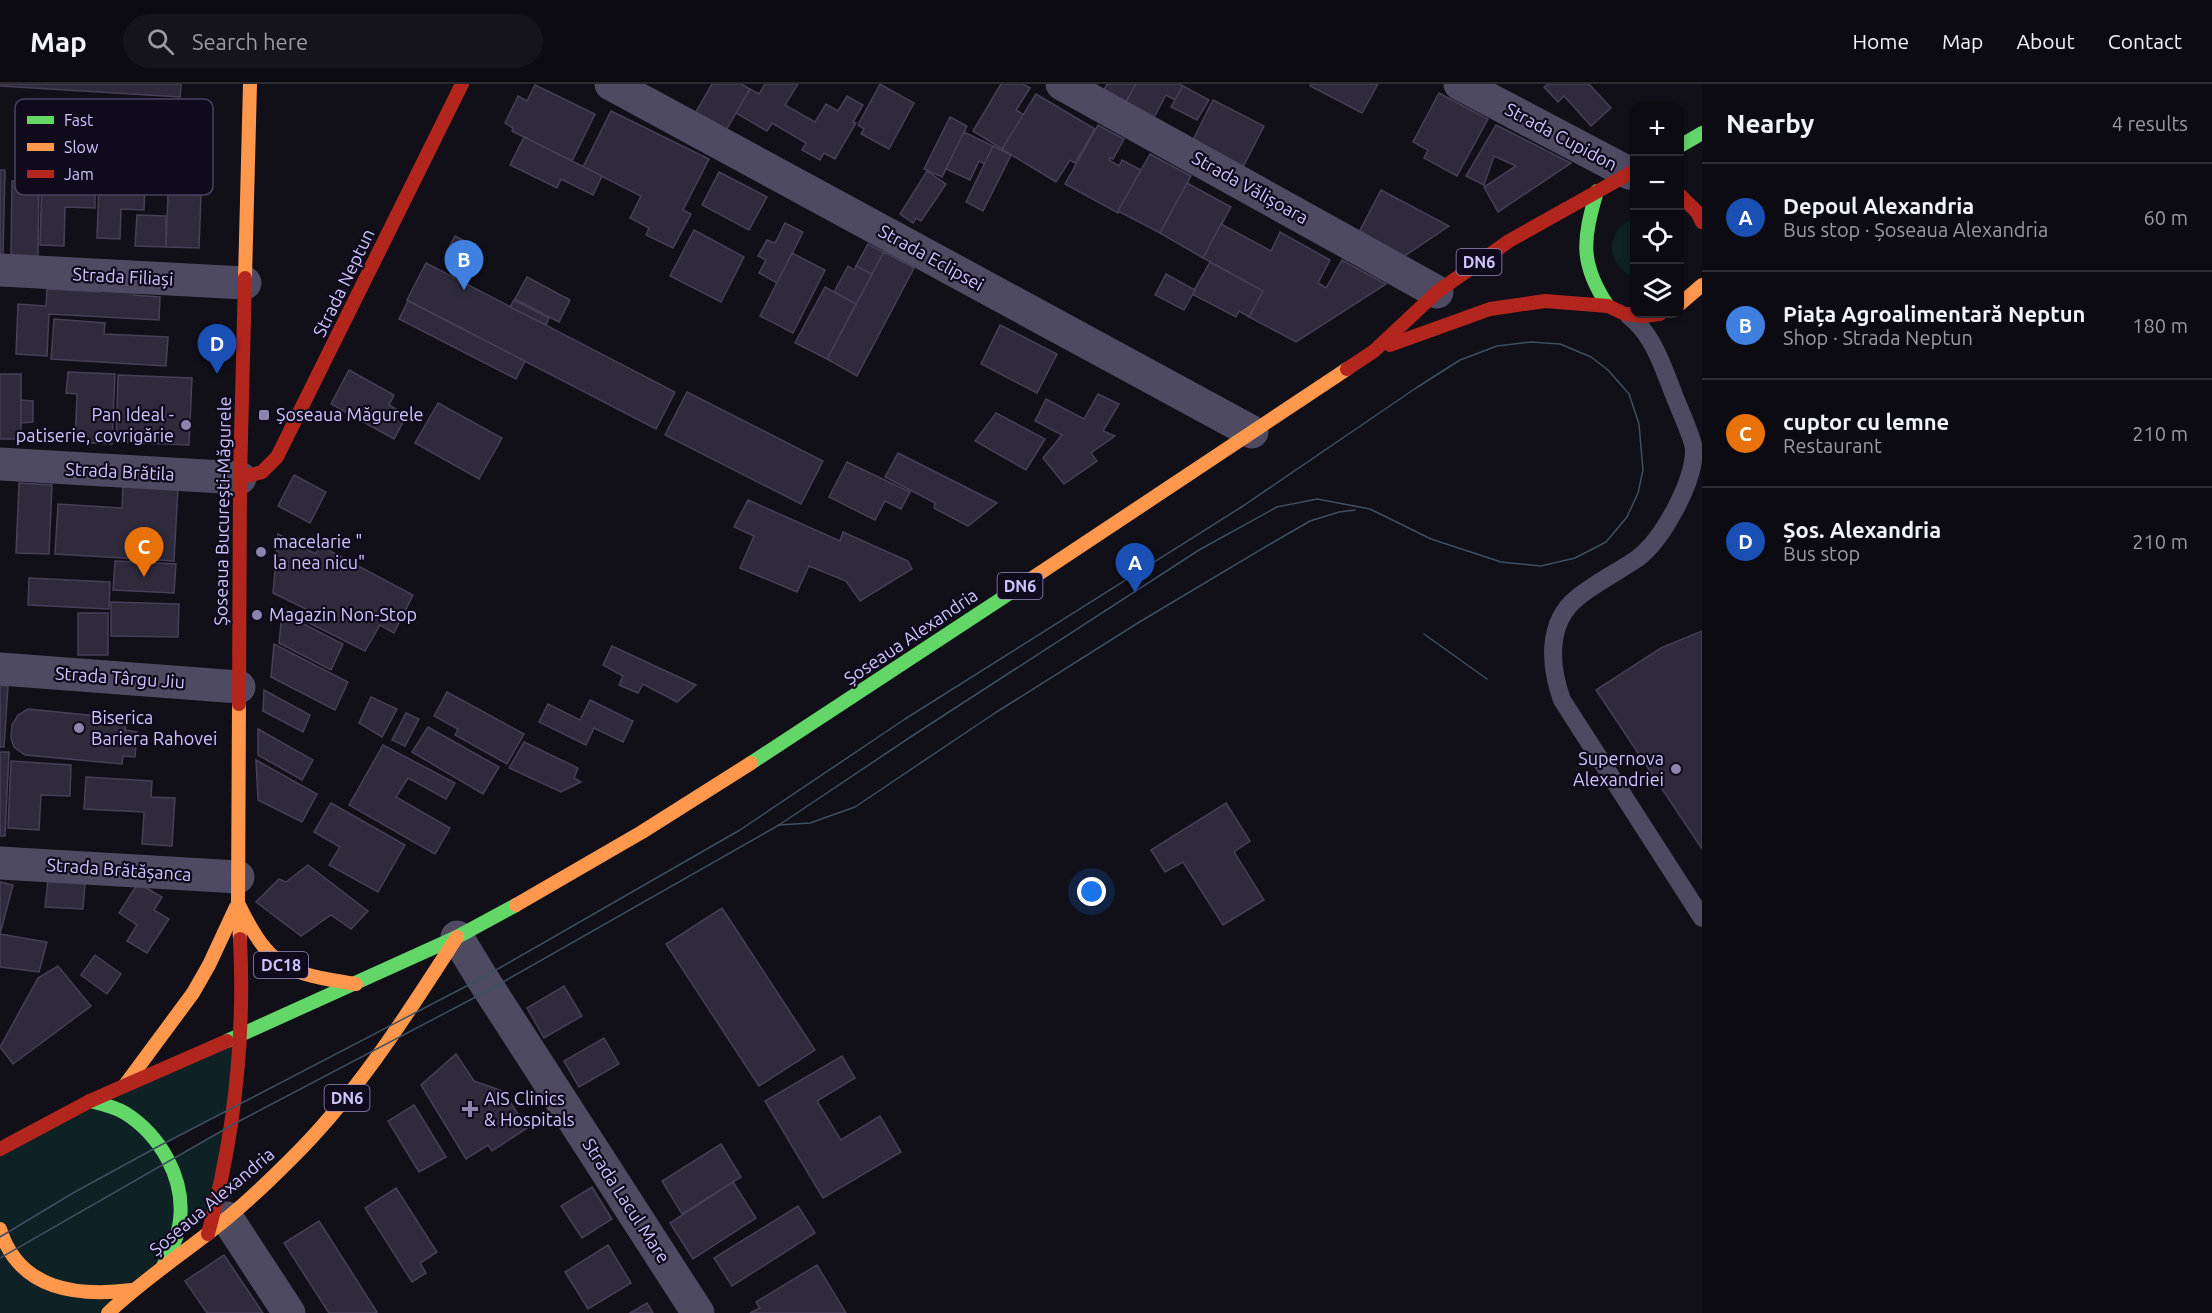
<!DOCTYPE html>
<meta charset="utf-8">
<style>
body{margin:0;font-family:Ubuntu,sans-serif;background:#16141b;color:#f1f3f6}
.controls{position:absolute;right:18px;top:18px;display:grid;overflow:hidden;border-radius:12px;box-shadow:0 3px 9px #0003}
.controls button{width:54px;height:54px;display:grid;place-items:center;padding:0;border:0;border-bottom:2px solid #2d2b32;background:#0d0b12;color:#f1f3f6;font:30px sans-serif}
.you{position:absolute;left:1092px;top:808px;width:21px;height:21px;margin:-15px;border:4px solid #fff;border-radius:50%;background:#1a73e8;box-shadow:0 0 0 9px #1a73e833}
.badge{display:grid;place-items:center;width:39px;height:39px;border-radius:50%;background:#8c9099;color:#fff;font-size:20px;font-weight:700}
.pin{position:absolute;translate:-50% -50px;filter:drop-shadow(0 2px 3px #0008)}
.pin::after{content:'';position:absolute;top:32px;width:21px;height:18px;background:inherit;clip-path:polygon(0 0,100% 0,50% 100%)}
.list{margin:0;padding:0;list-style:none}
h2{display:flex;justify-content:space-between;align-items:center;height:78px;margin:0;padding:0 24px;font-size:26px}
h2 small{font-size:20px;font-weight:400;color:#9a9b9f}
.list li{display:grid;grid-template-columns:39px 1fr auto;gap:18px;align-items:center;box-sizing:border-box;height:108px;padding:0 24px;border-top:2px solid #2d2b32}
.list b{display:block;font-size:22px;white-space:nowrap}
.list p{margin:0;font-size:20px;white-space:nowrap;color:#9a9b9f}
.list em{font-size:20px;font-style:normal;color:#9a9b9f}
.icon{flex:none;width:33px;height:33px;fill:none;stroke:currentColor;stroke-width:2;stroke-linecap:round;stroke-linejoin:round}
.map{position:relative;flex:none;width:1702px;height:1229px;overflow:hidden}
header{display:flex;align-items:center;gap:36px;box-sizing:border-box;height:84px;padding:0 30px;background:#0d0b12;border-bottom:2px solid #2d2b32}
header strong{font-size:28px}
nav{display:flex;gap:33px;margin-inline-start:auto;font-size:21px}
.search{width:420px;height:54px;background:#16141b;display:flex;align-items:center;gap:15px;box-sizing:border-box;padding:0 21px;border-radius:33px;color:#9a9b9f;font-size:22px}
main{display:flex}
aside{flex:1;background:#0d0b12}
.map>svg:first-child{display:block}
</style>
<header>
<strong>Map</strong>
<div class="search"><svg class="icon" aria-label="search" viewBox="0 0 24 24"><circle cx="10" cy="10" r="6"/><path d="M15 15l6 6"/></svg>Search here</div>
<nav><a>Home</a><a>Map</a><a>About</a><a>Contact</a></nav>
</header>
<main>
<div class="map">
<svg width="1702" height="1229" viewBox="0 0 1702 1229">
<rect width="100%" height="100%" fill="#110f18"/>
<g fill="#0e2124">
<path d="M1634 134V194C1605 180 1604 147 1634 134Z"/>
<path d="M240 952 234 1024 159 1062 169 1077 232 1041 218 1113 108 1229H0V1065Z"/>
</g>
<g fill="#2f2b3c" stroke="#464057" stroke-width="1.5">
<path d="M0 0H181L180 13 0 2Z"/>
<path d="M712 0H741L750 5 725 48 694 31Z"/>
<path d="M765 0H798L785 21 815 38 826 20 838 27 847 12 863 21 853 38 856 39 835 75 824 69 820 76 802 66 806 59 772 39 767 47 736 29 750 5 759 10Z"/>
<path d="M880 0 914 19 889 65 861 50 864 45 858 41Z"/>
<path d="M1001 0H1023L1030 4 1016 26 1024 31 1002 65 973 47Z"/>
<path d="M1107 0H1136L1124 22 1102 10Z"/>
<path d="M1136 0H1180L1183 2 1175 16 1166 11 1152 37 1124 22Z"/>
<path d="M1311 0H1378L1362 29 1310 2Z"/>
<path d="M1548 0H1589L1611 24 1591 42 1564 12 1558 18 1544 3Z"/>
<path d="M535 1 595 30 572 77 512 47 513 44 505 39 518 12 527 17Z"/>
<path d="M1183 2 1209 16 1197 36 1171 23Z"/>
<path d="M1439 9 1488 35 1457 92 1424 74 1428 66 1413 58Z"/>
<path d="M1036 10 1095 45 1075 79 1070 76 1056 98 1002 65Z"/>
<path d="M1213 16 1264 42 1243 83 1192 58Z"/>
<path d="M611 27 709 75 683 126 691 130 673 164 646 151 649 144 630 134 641 112 583 83Z"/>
<path d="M950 33 967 42 942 93 924 85Z"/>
<path d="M1098 41 1124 55 1113 75 1110 74 1109 76 1119 82 1122 76 1141 86 1118 129 1065 100Z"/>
<path d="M1496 41 1571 79 1498 128 1484 103 1516 82 1494 72 1484 101 1466 92Z"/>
<path d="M964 48 993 62 985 80 979 77 970 96 946 85Z"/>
<path d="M524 53 602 92 593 111 561 95 557 104 510 81Z"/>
<path d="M993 62 1011 71 983 127 966 118Z"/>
<path d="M1150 70 1191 92 1160 149 1118 127Z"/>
<path d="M0 86H5L3 171H0Z"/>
<path d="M927 87 946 100 921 137 916 134 913 139 900 130Z"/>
<path d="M719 88 767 113 749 146 702 121Z"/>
<path d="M42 94 95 95V124L65 123 64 162 40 161Z"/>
<path d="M12 97H39L38 172 11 171Z"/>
<path d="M1187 99 1231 123 1203 174 1160 149Z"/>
<path d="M99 100 145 102 144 126 121 125 120 155 97 154Z"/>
<path d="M1381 106 1449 142 1403 173 1359 148Z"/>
<path d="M168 110 201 111 199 164 166 163Z"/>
<path d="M137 131 166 132V163L135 162Z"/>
<path d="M785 139 803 148 777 199 759 189 766 176 758 172 767 156 775 159Z"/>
<path d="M1221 140 1271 167 1280 148 1330 176 1318 199 1326 204 1342 176 1386 200 1296 258 1249 233 1263 207 1203 174Z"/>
<path d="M694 146 744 173 721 218 670 192Z"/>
<path d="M455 152 469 159 460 177 446 169Z"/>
<path d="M868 160 884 168 872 190 856 182Z"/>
<path d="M884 168 914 184 857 292 827 275Z"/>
<path d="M792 169 825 186 793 249 760 232Z"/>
<path d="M1210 178 1263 207 1249 233 1239 227 1236 233 1192 210Z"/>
<path d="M426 179 675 308 656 345 407 216Z"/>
<path d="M848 182 854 186 856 182 872 190 856 220 834 208Z"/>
<path d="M1166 190 1195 206 1184 226 1155 211Z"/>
<path d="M527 193 570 216 559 238 515 215Z"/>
<path d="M101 200 135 202 134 211 160 213 159 236 49 230 47 272 16 270 18 220 46 222 47 205 100 208Z"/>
<path d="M825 203 856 220 827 275 795 259Z"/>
<path d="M514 216 549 234 546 241 510 223Z"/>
<path d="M408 217 525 277 516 295 399 235Z"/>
<path d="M54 235 105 239 104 250 168 253 166 282 51 275Z"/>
<path d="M1000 241 1057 270 1037 309 981 280Z"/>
<path d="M349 286 394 311 389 321 407 331 394 355 331 320Z"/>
<path d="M68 288 115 290 112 360 75 358 77 310 66 309Z"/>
<rect x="0" y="290" width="21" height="65"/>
<path d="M118 291 192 294 189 361 116 358Z"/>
<path d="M687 308 823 377 801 420 665 351Z"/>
<path d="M1098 310 1119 320 1103 347 1115 352 1091 369 1097 377 1064 400 1043 374 1062 351 1035 337 1046 315 1084 335Z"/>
<path d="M21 316 33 317V338L21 339Z"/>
<path d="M438 319 502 354 479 395 415 359Z"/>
<path d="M996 329 1045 355 1026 386 975 357Z"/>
<path d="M898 369 997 419 968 442 934 424 935 419 885 393Z"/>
<path d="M847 378 910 408 901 425 885 417 875 436 829 413Z"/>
<path d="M294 391 326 408 310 439 278 422Z"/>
<path d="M19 399 52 401 49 470 16 469Z"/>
<path d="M123 401 178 404 174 477 55 470 58 420 122 424Z"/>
<path d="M748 416 840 457 843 448 908 477 912 485 860 517 846 497 809 482 797 508 740 484 754 452 734 443Z"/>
<path d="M278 450 316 470 319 461 413 511 394 549 380 541 365 567 301 535 306 525 273 509Z"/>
<path d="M115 477 176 480 174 509 113 506Z"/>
<path d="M29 494 110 498 109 525 28 521Z"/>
<path d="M111 518 179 520 178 553 111 552Z"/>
<rect x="78" y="529" width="30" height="42"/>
<path d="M282 529 343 560 331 586 279 559Z"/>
<path d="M1702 547V765L1596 606 1661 564Z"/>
<path d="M274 560 348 598 335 626 271 593Z"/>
<path d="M612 562 696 601 677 618 643 600 638 609 619 601 623 592 603 581Z"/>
<path d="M0 601 8 602 4 663H0Z"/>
<path d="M264 606 310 631 303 648 263 627Z"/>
<path d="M447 608 524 650 507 680 455 651 458 645 434 632Z"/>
<path d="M371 613 397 625 382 653 359 639Z"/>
<path d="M590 616 633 637 623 658 594 644 586 661 539 638 548 620 580 636Z"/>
<path d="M28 625 127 635 125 646 137 648 135 673 123 672 122 680 25 671 14 663 11 654 12 641 18 631Z"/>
<path d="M406 629 419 635 405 662 392 656Z"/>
<path d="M428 643 499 683 483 710 412 668Z"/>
<path d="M258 645 313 676 302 696 258 671Z"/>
<path d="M524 658 578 684 574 694 581 698 561 708 509 684Z"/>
<path d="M383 661 455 699 446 715 408 694 396 713 450 744 435 770 349 721Z"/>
<path d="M0 668H9L5 752H0Z"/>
<path d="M256 676 317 710 302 738 258 716Z"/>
<path d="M11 677 71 681 70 712 41 711 39 746 8 744Z"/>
<path d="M86 693 152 697 151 713 175 714 172 762 142 760 144 728 84 725Z"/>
<path d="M331 719 405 761 378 808 329 781 340 763 314 748Z"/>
<path d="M1226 719 1250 757 1234 768 1264 816 1223 841 1183 778 1165 788 1151 766Z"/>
<path d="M308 781 368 827 351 845 331 831 301 852 256 818 279 795 286 798Z"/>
<path d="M48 796 85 800 83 825 45 823Z"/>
<path d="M0 798 13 801 0 850 47 858 39 888 0 883Z"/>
<path d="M138 799 162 813 154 826 169 835 147 869 127 857 137 841 119 829Z"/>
<path d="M722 824 815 966 759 1002 666 860Z"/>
<path d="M95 871 121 890 107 910 81 891Z"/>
<path d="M58 882 91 922 13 980 0 963 38 894Z"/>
<path d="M564 902 582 932 544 954 527 924Z"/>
<path d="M604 954 619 980 579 1003 564 977Z"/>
<path d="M456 970 474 997 503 1007 527 1044 492 1067 488 1061 466 1075 421 1001Z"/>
<path d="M842 972 855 994 817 1017 841 1056 880 1032 901 1068 823 1114 765 1017Z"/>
<path d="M414 1021 446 1073 419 1088 388 1037Z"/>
<path d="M721 1060 741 1093 682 1130 662 1097Z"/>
<path d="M733 1098 756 1134 693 1175 670 1139Z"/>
<path d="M592 1103 612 1135 582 1154 561 1122Z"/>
<path d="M396 1104 437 1168 420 1179 426 1189 412 1198 365 1124Z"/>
<path d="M798 1122 815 1149 732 1202 714 1174Z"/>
<path d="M319 1137 377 1228 375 1229H329L284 1159Z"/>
<path d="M608 1161 631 1199 588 1225 565 1188Z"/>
<path d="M224 1171 263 1229H207L185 1197Z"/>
<path d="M817 1181 846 1229H750L760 1224 756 1218Z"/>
<path d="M647 1219 653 1229H630Z"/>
</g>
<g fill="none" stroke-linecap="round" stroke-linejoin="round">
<path stroke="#4d4a61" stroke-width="18" d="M1629 232C1653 250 1663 283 1674 311 1678 322 1694 356 1694 366 1694 398 1663 455 1638 474 1618 488 1595 499 1577 514 1546 539 1550 583 1562 616L1702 834"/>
<g stroke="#4d4a61" stroke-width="33">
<path d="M611 0 1252 348"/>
<path d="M1062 0 1437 208"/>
<path d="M1460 0 1629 89"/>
<path d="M0 186 245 199"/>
<path d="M0 380 240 394"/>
<path d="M0 585 239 603"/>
<path d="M0 779 238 793"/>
<path d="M457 853 482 894 698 1229"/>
<path d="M227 1134 289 1229"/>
</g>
<g stroke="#63d668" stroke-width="14">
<path d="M1680 62 1702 49"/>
<path d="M1597 107C1583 155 1579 179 1608 222"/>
<path d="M751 679 1016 505"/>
<path d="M227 957 457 853 516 821"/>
<path d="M90 1017C102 1020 115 1023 125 1029 160 1051 185 1094 180 1136 178 1154 170 1169 162 1184"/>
</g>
<g stroke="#ff974d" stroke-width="14">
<path d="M245 194 250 0"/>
<path d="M1680 220 1702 201"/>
<path d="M1016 505 1347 285"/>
<path d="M239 620 238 819 240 855"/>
<path d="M238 819C270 885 286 889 356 900"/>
<path d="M516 821 642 748 751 679"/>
<path d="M125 1001 193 909 209 881 236 823"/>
<path d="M0 1145C19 1206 77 1213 132 1206"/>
<path d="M108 1229C145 1194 187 1167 226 1135 248 1117 270 1096 290 1076 358 1009 406 932 457 853"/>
</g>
<g stroke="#b3261e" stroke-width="14">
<path d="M1680 111 1697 128 1702 138"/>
<path d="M1390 261 1490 225 1545 217 1608 222 1625 230 1643 232 1660 230"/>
<path d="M1347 285 1374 267 1437 208 1509 157 1634 87"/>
<path d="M240 394 262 388 277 373 462 0"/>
<path d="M239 620 240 394 245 194"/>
<path d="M0 1065 90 1017 227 957"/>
<path d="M208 1150C234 1054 245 954 240 855"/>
</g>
<g stroke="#3f5063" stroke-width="1.5">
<path d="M1424 550 1487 595"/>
<path d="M779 741 810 739 855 723 995 629 1141 537 1272 459 1310 437 1339 428 1355 426"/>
<path d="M0 1153 73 1109 159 1062 482 894 740 746 905 635 1243 422 1416 304 1460 276 1497 262 1531 258 1560 260 1591 273 1608 286 1629 310 1639 340 1643 386 1638 409 1627 433 1606 458 1575 474 1541 482 1501 478 1431 455 1370 425 1317 415 1277 423 1199 466 915 650 779 741 489 906 232 1041 0 1174"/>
</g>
</g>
<g fill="#8e85ae" stroke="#0f0b1c" stroke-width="2">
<rect x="258" y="325" width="12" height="12" rx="3"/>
<circle cx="186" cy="341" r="6"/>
<circle cx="261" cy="468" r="6"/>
<circle cx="257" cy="531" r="6"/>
<circle cx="79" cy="644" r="6"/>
<circle cx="1676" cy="685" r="6"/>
<path d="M467 1016h6v6h6v6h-6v6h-6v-6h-6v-6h6z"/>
</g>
<g text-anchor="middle" stroke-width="4.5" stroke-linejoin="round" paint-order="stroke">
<g fill="#0f0b1c" stroke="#978dbb" stroke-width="1.5">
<rect x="1456.5" y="165" width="45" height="26" rx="4.5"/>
<rect x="997.5" y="489" width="45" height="26" rx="4.5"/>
<rect x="254" y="868" width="54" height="26" rx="4.5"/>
<rect x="324.5" y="1001" width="45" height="26" rx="4.5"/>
</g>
<g font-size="16" font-weight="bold" fill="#d1c5ff">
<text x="1479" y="184">DN6</text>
<text x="1020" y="508">DN6</text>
<text x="281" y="887">DC18</text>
<text x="347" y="1020">DN6</text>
</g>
<g font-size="18" fill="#d1c5ff" stroke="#0f0b1c">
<text transform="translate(1561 53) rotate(28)" y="6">Strada Cupidon</text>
<text transform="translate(1250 104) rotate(29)" y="6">Strada Vălișoara</text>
<text transform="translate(931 174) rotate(29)" y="6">Strada Eclipsei</text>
<text transform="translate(123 193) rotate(3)" y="6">Strada Filiași</text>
<text transform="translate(344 199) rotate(-64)" y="6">Strada Neptun</text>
<text transform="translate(120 388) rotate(3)" y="6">Strada Brătila</text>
<text transform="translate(223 427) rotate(-89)" y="6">Șoseaua București-Măgurele</text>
<text transform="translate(911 553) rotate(-34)" y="6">Șoseaua Alexandria</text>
<text transform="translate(120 594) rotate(4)" y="6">Strada Târgu Jiu</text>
<text transform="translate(119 786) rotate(4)" y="6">Strada Brătășanca</text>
<text transform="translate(626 1117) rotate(57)" y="6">Strada Lacul Mare</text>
<text transform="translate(212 1118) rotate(-40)" y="6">Șoseaua Alexandria</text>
</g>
<g font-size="18" fill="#d1c5ff" stroke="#0f0b1c" text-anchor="start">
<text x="174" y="337" text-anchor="end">Pan Ideal -<tspan x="174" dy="21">patiserie, covrigărie</tspan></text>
<text x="276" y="337">Șoseaua Măgurele</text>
<text x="273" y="464">macelarie "<tspan x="273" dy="21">la nea nicu"</tspan></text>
<text x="269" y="537">Magazin Non-Stop</text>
<text x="91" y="640">Biserica<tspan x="91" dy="21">Bariera Rahovei</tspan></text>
<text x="1664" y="681" text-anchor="end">Supernova<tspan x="1664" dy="21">Alexandriei</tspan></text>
<text x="484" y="1021">AIS Clinics<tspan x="484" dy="21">&amp; Hospitals</tspan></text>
</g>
</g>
<rect x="15" y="15" width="198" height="96" rx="9" fill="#0f0b1c" stroke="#494360" stroke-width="1.5"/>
<rect x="27" y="32" width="27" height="8" fill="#63d668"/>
<rect x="27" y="59" width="27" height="8" fill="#ff974d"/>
<rect x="27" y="86" width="27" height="8" fill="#b3261e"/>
<g font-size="16" fill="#d1c5ff">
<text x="64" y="42">Fast</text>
<text x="64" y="69">Slow</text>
<text x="64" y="96">Jam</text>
</g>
</svg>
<div class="controls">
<button>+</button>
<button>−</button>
<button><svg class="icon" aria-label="locate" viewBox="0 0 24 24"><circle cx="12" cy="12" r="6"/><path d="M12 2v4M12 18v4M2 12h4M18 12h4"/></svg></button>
<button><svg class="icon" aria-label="layers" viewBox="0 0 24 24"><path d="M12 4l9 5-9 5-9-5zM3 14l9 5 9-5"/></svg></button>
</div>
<div class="you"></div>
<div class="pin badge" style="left:1135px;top:509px;background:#1a4fb4">A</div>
<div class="pin badge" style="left:464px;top:206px;background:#3f7fe0">B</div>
<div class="pin badge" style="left:144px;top:493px;background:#e8710a">C</div>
<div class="pin badge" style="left:217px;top:290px;background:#1a4fb4">D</div>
</div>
<aside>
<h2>Nearby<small>4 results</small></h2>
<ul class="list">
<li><span class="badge" style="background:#1a4fb4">A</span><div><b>Depoul Alexandria</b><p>Bus stop · Șoseaua Alexandria</p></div><em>60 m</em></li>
<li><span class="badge" style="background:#3f7fe0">B</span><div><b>Piața Agroalimentară Neptun</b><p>Shop · Strada Neptun</p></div><em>180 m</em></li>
<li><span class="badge" style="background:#e8710a">C</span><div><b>cuptor cu lemne</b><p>Restaurant</p></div><em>210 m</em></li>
<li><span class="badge" style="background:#1a4fb4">D</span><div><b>Șos. Alexandria</b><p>Bus stop</p></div><em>210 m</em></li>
</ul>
</aside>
</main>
